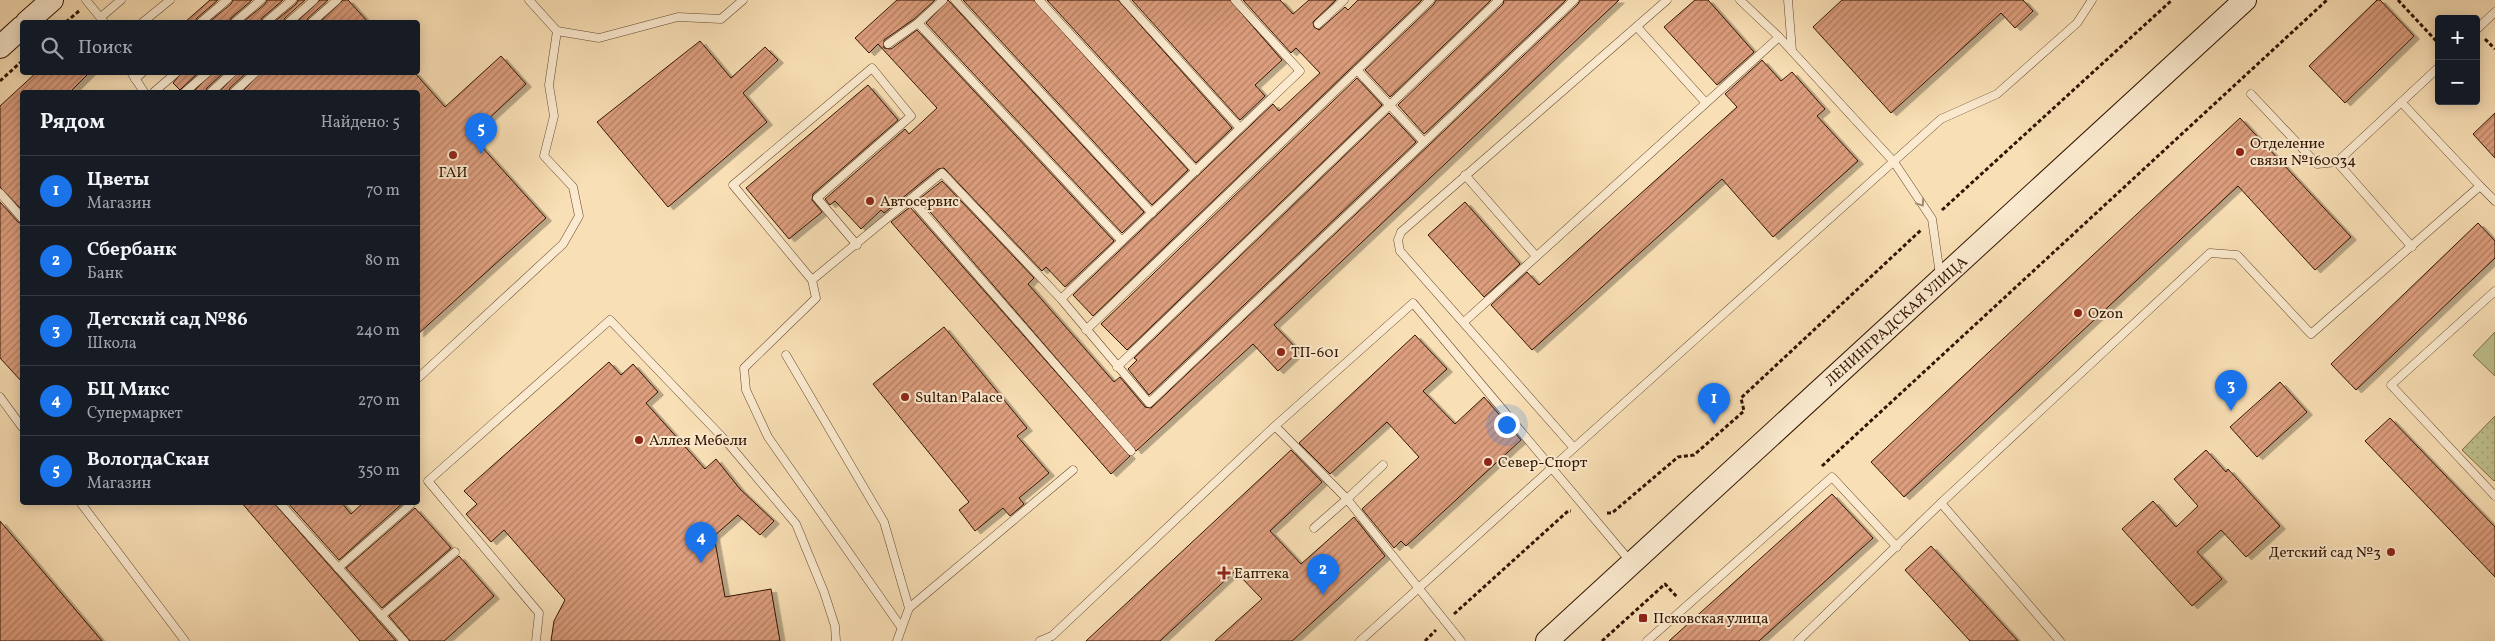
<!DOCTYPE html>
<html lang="ru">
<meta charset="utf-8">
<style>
body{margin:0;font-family:Vollkorn,serif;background:#20242c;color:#f1f3f6}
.controls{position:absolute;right:15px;top:15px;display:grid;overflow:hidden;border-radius:5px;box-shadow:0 2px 12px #0003}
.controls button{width:45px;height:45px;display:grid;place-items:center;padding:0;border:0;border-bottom:1px solid #363941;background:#171b24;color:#f1f3f6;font:25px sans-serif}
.you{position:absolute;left:1506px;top:424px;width:18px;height:18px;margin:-12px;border:4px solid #fff;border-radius:50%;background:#1a73e8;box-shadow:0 0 0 8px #1a73e833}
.badge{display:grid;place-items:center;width:32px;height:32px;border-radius:50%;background:#1a73e8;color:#fff;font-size:16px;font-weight:700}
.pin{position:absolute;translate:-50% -41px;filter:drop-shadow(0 1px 2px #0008)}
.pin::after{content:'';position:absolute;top:26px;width:18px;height:15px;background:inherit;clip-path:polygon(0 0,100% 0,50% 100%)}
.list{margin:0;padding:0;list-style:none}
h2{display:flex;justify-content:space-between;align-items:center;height:65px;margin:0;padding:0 20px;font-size:21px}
h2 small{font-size:16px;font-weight:400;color:#9ea1a6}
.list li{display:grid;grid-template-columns:32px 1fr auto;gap:15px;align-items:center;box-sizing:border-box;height:70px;padding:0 20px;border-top:1px solid #363941}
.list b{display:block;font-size:19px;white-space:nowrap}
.list p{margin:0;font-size:16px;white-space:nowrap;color:#9ea1a6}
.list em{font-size:16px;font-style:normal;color:#9ea1a6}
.icon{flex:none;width:28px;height:28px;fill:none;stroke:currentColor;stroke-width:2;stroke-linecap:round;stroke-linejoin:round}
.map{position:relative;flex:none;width:2495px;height:641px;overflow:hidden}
.search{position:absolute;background:#171b24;box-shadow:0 2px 12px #0003;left:20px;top:20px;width:400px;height:55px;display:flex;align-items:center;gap:12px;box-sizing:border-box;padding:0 18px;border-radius:5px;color:#9ea1a6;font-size:19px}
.panel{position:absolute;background:#171b24;box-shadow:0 2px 12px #0003;left:20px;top:90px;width:400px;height:415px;border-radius:5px}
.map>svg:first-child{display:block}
</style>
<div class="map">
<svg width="2495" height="641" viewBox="0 0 2495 641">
<defs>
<pattern id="park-dots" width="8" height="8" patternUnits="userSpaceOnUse" patternTransform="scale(1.25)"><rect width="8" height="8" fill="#bfc18c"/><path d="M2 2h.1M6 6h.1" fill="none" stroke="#a5a577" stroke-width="1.8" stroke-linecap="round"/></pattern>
<pattern id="building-hatch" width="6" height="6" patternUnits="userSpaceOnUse" patternTransform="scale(1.25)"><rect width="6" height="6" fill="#dd9e7e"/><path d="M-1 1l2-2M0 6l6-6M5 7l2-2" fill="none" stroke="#b48065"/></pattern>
<filter id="shadow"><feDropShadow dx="5.5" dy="3" stdDeviation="0" flood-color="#0004"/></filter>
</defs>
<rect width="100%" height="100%" fill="#f9dfb5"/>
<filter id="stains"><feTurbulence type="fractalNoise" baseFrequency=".004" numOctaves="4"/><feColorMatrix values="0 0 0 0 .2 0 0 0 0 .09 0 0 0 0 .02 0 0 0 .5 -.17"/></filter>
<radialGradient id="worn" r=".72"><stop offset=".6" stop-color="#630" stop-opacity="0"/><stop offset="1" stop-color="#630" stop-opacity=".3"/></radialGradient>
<path fill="url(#park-dots)" stroke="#786a46" d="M2495 416V480L2494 481 2462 450Z"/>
<path fill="#bfc18c" stroke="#786a46" d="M2495 332V376L2473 355Z"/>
<g fill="url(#building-hatch)" stroke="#321401" filter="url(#shadow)">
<path d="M210 0H218L197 18 195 22H185Z"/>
<path d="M233 0H252L231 18 229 22H209L231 4Z"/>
<path d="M267 0H283L262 18 260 22H243L265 4Z"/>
<path d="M298 0H305L285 18 283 22H274L296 4Z"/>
<path d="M320 0H328L308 18 306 22H297Z"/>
<path d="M343 0H348L368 22H320Z"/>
<path d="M897 0H935L914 19 884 40V48L891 49 917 30 1114 241 1065 287 1046 267 1042 271 944 168 938 169 884 213 881 210 861 229 835 201 830 205 825 199 905 129 909 134 937 108 878 44 869 53 855 38Z"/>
<path d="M948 0 1144 212 1122 233 926 23Z"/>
<path d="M963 0H1034L1188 170 1152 205Z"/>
<path d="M1047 0H1118L1232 128 1196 163Z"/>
<path d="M1132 0H1230L1282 60 1255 85 1265 96 1240 120Z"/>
<path d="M1243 0H1280L1293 14 1309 0H1336L1313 22 1314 27 1319 30 1345 7 1348 10 1358 0H1422L1093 316 1073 295 1273 104 1279 111 1320 73 1296 48 1291 53Z"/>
<path d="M1436 0H1491L1390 97 1365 70 1434 4Z"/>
<path d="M1504 0H1566L1424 134 1398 105 1503 4Z"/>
<path d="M1580 0H1619L1274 325 1299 351 1278 371 1253 344 1136 451 919 199 942 181 1034 278 1028 284 1114 382 1120 377 1145 407 1151 408 1578 4Z"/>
<path d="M1695 0H1708L1754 52 1717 85 1664 27Z"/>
<path d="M1842 0H2023L2033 11 2015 28 2001 13 1891 113 1813 27Z"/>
<path d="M2377 0H2380L2414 36 2345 103 2309 66Z"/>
<path d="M700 41 731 78 765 47 778 60 743 93 767 122 668 207 597 122Z"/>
<path d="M501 56 526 84 471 135 546 218 418 334V92H242L261 72H414L445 107Z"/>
<path d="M1762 60 1781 81 1792 72 1825 109 1817 116 1858 161 1773 237 1722 179 1532 350 1491 305 1527 272 1539 285 1737 107 1725 94Z"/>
<path d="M37 72H90L70 92H22V210L0 187V106Z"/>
<path d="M182 72H199L180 90 173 83Z"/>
<path d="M213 72H224L207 88 205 92H193Z"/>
<path d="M238 72H247L230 88 228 92H219Z"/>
<path d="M1357 78 1382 105 1127 350 1101 324Z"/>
<path d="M868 85 898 120 813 194 812 200 822 212 789 239 746 188Z"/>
<path d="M1389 113 1416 142 1149 395 1128 369 1137 360 1134 358Z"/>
<path d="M2495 113V158L2473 134Z"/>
<path d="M2240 118 2351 237 2315 270 2238 186 1904 497 1871 462Z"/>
<path d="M0 202 18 222 22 224V382L0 358Z"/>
<path d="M1465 202 1520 264 1484 297 1428 235Z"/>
<path d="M910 207 1130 456 1111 474 891 222Z"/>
<path d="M2478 223 2495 241V258L2356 390 2331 364Z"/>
<path d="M944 327 1027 428 1017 436 1049 473 1019 498 1024 504 1010 516 1003 508 975 531 959 510 969 502 873 384Z"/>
<path d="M1415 335 1447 369 1423 391 1455 424 1484 397 1521 440 1406 546 1401 541 1394 548 1362 509 1419 457 1387 422 1330 474 1299 443Z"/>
<path d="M609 362 621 375 633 364 658 392 646 403 705 469 716 459 740 489 774 521 760 535 738 515 714 536 725 597 771 589 780 641H551L554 621 565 600 504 530 491 542 466 514 477 504 464 491Z"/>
<path d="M2280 382 2307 412 2257 457 2230 427Z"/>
<path d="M2390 418 2495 527V577L2365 441Z"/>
<path d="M1291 450 1322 482 1270 531 1301 564 1354 517 1385 556 1292 641H1215L1262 599 1235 571 1160 641H1086Z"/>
<path d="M2206 450 2226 472 2228 469 2280 526 2246 557 2221 530 2197 552 2222 579 2192 606 2122 529 2153 501 2176 527 2198 506 2174 479Z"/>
<path d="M1832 494 1873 538 1759 641H1669Z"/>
<path d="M241 502H273L396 641H360Z"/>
<path d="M287 502H341L351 514 364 502H404L339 560Z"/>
<path d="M415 508 451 548 382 608 346 568Z"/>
<path d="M0 521 102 641H0Z"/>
<path d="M1931 546 2018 641H1970L1905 570Z"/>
<path d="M459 556 494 596 444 641H410L389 616Z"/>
</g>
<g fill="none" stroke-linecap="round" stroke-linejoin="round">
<defs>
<g id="lane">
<path d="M86 0 104 22"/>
<path d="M529 0 557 31 599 38 678 17 721 19 743 0"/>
<path d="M955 0 1152 213"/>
<path d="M1039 0 1196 171"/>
<path d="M1124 0 1240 128"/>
<path d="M1740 0 1779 37 1894 162 1932 219 1940 275"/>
<path d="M1788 0 1792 51"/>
<path d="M101 17 121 0"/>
<path d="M143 22 170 0"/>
<path d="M201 22 227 0"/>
<path d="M235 22 261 0"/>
<path d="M266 22 292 0"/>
<path d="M289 22 314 0"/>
<path d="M312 22 337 0"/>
<path d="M918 23 1122 241"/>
<path d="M1318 24 1344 0"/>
<path d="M1637 27 1705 102"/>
<path d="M2476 30 2495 12"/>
<path d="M888 44 918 23 943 0"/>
<path d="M1357 70 1423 141"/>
<path d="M131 72 144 92"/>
<path d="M135 79 143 72"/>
<path d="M154 92 177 72"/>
<path d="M185 92 208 72"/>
<path d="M211 92 233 72"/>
<path d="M234 92 256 72"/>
<path d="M2251 94 2317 164 2337 162 2412 247"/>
<path d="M2337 162 2439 67"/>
<path d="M1465 175 1536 256"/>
<path d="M2480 186 2495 201"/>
<path d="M0 193 22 218"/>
<path d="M911 199 1131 451"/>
<path d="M857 245 817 198 911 116 872 68 733 185 812 280 816 298 744 368 746 390 768 437 901 627"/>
<path d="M812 280 942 173 1061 299 1149 403 1574 0"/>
<path d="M2495 291 2391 385 2495 496"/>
<path d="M1061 299 1300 71 1235 0"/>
<path d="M1464 322 1779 37"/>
<path d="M1086 330 1430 0"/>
<path d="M786 355 884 522 909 608 897 641"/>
<path d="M1117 367 1499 0"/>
<path d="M418 378 563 244 579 216 573 187 544 156 554 116 549 85 557 31"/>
<path d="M0 397 22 427"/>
<path d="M1275 426 1413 303 1630 561"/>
<path d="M1574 448 1941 119 1997 94 2077 23 2092 0"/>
<path d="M1383 465 1347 499 1461 641"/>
<path d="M80 502 185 641"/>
<path d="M279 502 404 641"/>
<path d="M1941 503 2060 641"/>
<path d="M338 568 410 505"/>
<path d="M909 608 1073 470"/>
<path d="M381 616 455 552"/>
<path d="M536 641 539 613 428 481 610 320 727 442 796 524 824 592 835 626 836 641"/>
<path d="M1040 641 1052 636 1275 426 1347 499 1314 528"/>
<path d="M1360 641 1574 448 1400 251 1398 240 1401 232 1667 0"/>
<path d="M1647 641 1832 477 1897 547"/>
<path d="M1798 641 1941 503 2210 253 2237 255 2311 334 2480 186 2402 103"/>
</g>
<g id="secondary">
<path d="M27 22 52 0"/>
<path d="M0 47 22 27"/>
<path d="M1547 641 2245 0"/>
</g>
</defs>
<use href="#lane" stroke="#64472e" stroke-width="9"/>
<use href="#secondary" stroke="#321401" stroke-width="24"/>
<g stroke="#321401" stroke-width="3" stroke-dasharray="4 2.5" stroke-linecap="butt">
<path d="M2398 0 2439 44"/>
<path d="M66 22 79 11"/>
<path d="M2485 39 2495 49"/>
<path d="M0 81 22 61"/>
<path d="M1942 210 2172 0"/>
<path d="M1822 466 2327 0"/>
<path d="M1607 513H1612L1678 457 1694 455 1744 411 1741 398 1921 230"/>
<path d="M1454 614 1568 511H1571"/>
<path d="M1425 641 1436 630"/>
<path d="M1602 641 1665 584 1678 598"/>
</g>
<use href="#lane" stroke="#fbeacf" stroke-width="8"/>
<use href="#secondary" stroke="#fbeacf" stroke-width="22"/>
</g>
<defs><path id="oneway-chevron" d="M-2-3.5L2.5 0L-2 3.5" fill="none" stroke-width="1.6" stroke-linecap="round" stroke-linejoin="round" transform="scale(1.25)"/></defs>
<use stroke="#a18a72" href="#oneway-chevron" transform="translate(1921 203) rotate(56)"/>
<g fill="#8f2418" stroke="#fbeacf" stroke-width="2">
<circle cx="2240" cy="152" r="5"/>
<circle cx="453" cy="155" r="5"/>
<circle cx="870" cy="201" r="5"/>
<circle cx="2078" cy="313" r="5"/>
<circle cx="1281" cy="352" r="5"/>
<circle cx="905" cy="397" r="5"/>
<circle cx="639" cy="440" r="5"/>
<circle cx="1488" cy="462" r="5"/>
<circle cx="2391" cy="552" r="5"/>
<path d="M1221.5 565.5h5v5h5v5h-5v5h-5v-5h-5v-5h5z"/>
<rect x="1638" y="613" width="10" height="10" rx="2.5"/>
</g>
<g text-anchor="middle" stroke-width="4" stroke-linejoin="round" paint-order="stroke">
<g font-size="15" fill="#321401" stroke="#fbeacf" text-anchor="start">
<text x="2250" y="148">Отделение<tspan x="2250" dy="17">связи №160034</tspan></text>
<text x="453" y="177" text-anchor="middle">ГАИ</text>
<text x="880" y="206">Автосервис</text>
<text x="2088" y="318">Ozon</text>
<text x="1291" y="357">ТП-601</text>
<text x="915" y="402">Sultan Palace</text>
<text x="649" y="445">Аллея Мебели</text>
<text x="1498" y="467">Север-Спорт</text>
<text x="2381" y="557" text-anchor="end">Детский сад №3</text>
<text x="1234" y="578">Еаптека</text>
<text x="1653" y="623">Псковская улица</text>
</g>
<g font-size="15" fill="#321401" stroke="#fbeacf">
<text transform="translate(1896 321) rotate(-42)" y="5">ЛЕНИНГРАДСКАЯ УЛИЦА</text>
</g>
</g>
<rect width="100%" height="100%" filter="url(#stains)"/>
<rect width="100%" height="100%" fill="url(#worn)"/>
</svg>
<div class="controls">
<button>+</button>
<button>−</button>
</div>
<div class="you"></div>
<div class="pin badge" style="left:1714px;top:424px">1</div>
<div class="pin badge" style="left:1323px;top:595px">2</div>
<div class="pin badge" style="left:2231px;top:411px">3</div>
<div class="pin badge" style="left:701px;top:563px">4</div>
<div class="pin badge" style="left:481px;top:154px">5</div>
<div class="search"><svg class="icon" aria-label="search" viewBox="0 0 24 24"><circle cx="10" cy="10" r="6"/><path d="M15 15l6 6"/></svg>Поиск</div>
<section class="panel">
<h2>Рядом<small>Найдено: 5</small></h2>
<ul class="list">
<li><span class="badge">1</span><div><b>Цветы</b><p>Магазин</p></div><em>70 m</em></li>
<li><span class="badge">2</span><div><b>Сбербанк</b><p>Банк</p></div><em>80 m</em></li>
<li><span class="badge">3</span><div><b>Детский сад №86</b><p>Школа</p></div><em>240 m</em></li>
<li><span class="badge">4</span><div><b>БЦ Микс</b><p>Супермаркет</p></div><em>270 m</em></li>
<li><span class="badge">5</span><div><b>ВологдаСкан</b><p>Магазин</p></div><em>350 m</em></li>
</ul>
</section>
</div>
